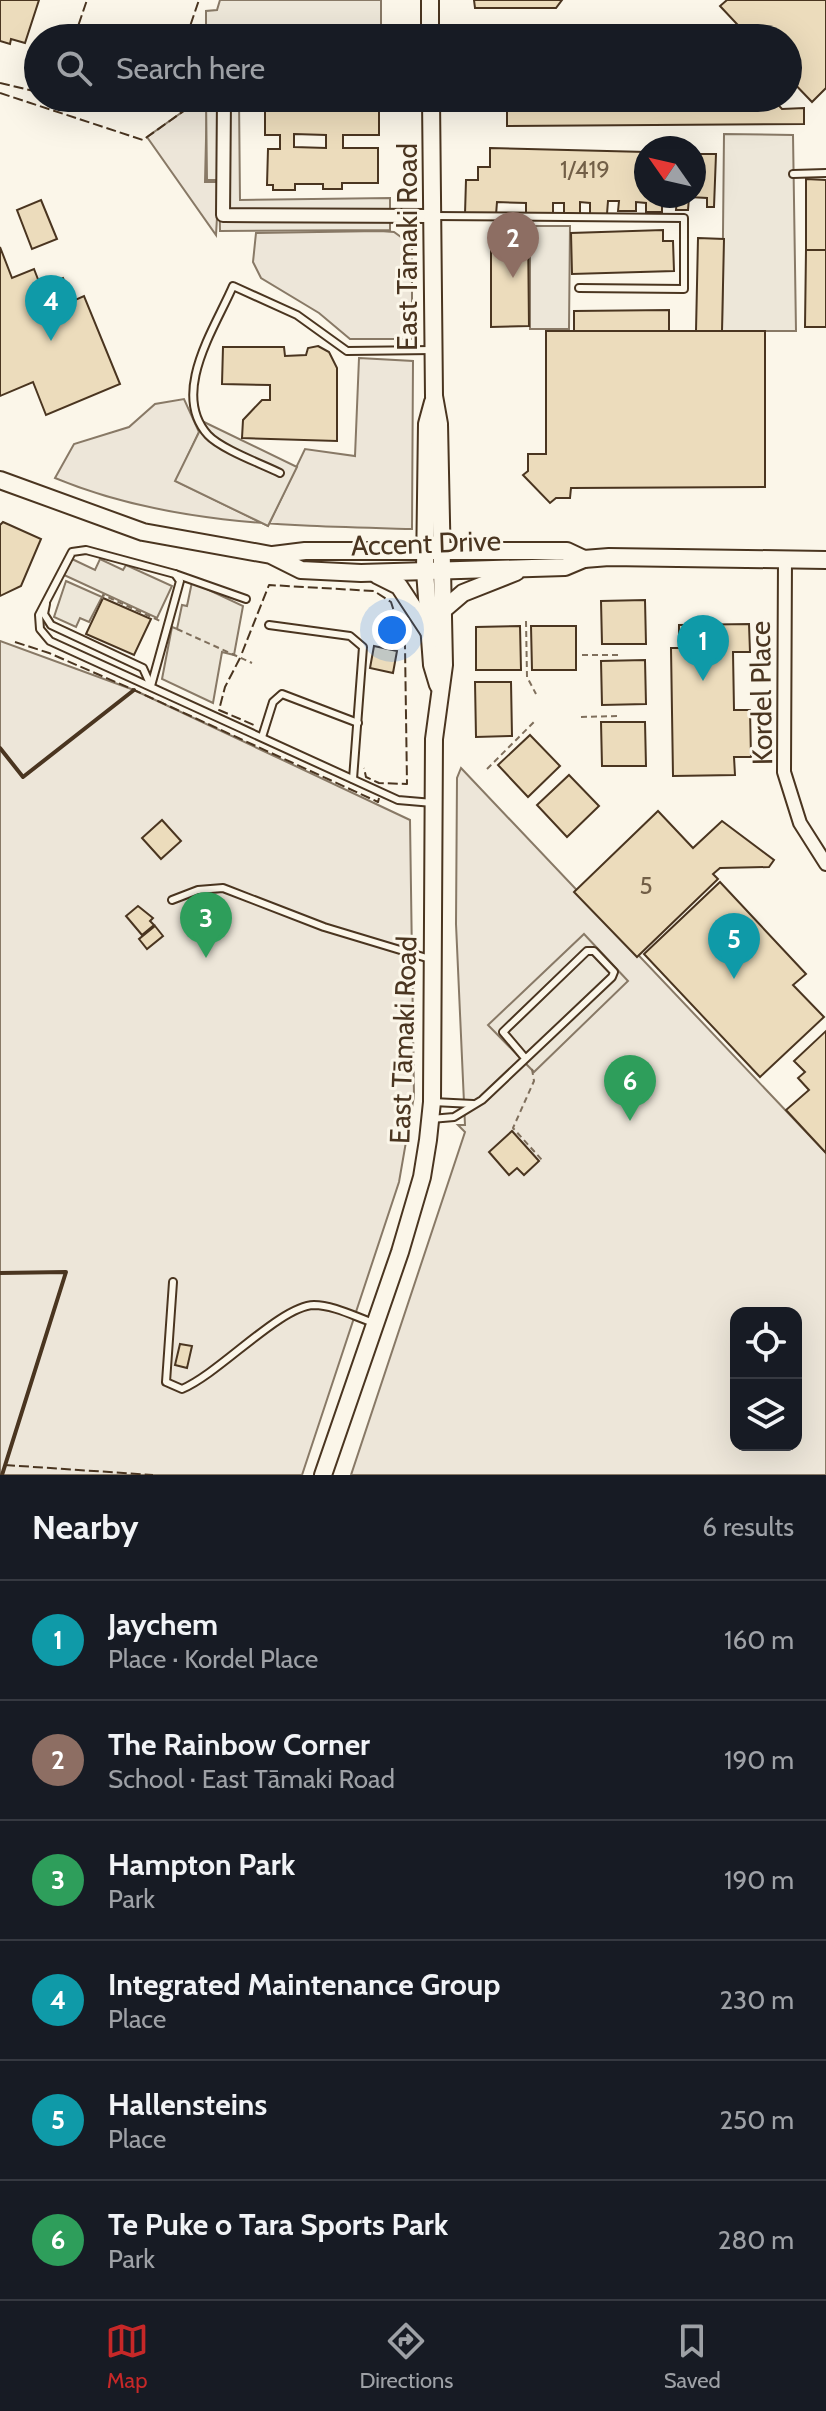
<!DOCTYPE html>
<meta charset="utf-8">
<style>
body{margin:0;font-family:Cabin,sans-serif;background:#20242c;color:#f1f3f6}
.controls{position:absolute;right:24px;bottom:24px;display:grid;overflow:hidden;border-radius:16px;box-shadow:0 8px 32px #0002}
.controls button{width:72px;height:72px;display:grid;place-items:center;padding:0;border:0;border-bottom:2px solid #363941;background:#171b24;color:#f1f3f6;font:40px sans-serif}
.compass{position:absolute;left:634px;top:136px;width:72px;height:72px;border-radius:50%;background:#171b24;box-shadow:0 8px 32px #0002;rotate:304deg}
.you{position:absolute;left:392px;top:630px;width:28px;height:28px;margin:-20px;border:6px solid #fff;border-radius:50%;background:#1a73e8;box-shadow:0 0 0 12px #1a73e833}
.badge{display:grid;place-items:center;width:52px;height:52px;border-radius:50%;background:#c62828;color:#fff;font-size:26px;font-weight:700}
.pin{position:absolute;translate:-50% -66px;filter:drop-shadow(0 2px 4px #0008)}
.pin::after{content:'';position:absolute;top:42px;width:28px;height:24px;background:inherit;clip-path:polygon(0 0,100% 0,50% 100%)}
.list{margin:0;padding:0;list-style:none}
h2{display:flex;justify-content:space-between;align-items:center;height:104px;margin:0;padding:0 32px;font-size:34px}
h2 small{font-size:26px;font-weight:400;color:#9ea1a6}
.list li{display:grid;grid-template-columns:52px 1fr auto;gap:24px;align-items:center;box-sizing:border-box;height:120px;padding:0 32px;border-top:2px solid #363941}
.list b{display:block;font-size:30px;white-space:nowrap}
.list p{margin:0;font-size:26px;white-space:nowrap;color:#9ea1a6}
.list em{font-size:26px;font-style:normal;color:#9ea1a6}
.icon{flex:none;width:44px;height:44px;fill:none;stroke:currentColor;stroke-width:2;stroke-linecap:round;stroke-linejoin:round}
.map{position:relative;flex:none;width:826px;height:1475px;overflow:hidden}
.search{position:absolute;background:#171b24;box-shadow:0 8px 32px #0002;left:24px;right:24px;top:24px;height:88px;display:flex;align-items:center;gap:20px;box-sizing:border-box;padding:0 28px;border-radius:44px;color:#9ea1a6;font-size:30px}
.sheet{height:824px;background:#171b24}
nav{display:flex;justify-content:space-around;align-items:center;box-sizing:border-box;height:112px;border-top:2px solid #363941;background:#171b24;font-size:22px;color:#9ea1a6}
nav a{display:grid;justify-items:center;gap:4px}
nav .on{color:#c62828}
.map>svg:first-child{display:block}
</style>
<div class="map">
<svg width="826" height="1475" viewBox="0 0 826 1475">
<rect width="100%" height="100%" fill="#fbf6e9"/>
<g fill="#ede6d9" stroke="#887966" stroke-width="2" fill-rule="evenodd">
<path d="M184 98H207L205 182H219L216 235 147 137 185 110Z"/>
<path d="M380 231 394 232 412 245V339H350L319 313 261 278 253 262 256 233Z"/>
<path d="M359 358 413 361 412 529C291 526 168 525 55 478L74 444 129 427 155 404 184 399 199 432 176 481 268 526 305 449 355 456Z"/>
<path d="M0 641 134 690 410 820 414 1096 399 1182 302 1475H0Z"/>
<path d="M461 768 826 1153V1475H351L465 1132 458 1125H465L456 924 457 778ZM736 1313H796V1445H736Z"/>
</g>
<g fill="#ede7d9" stroke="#887966" stroke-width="2">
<path d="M220 0H381V38H206V11L217 10Z"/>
<path d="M206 98H239L240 200 390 198V230L220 231 219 180H207Z"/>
<path d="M724 134 793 135 796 331H722Z"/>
<path d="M530 226H570L569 329H530Z"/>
<path d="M204 422 297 467 268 526 175 481Z"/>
<path d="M72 559 95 570 100 559 123 570 126 565 172 586 157 618 64 575Z"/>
<path d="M66 581 102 597 89 622 80 618 76 627 54 617Z"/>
<path d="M192 582 243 606 234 655 222 652 213 703 162 679 172 627 177 629 182 605 187 606Z"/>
<path d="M584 934 628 981 534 1072 488 1025Z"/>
</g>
<g fill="#ecdcbc" stroke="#4a3520" stroke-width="2" fill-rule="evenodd">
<path d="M0 0H39L25 43 11 39 10 44 0 41Z"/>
<path d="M474 0H562L556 8H475Z"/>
<path d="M727 0H826V88L812 102 788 77V38H750L720 6Z"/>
<path d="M527 27H708L718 38H527Z"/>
<path d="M277 98H300V108H325L326 100H348V109H379V135H343V148H378V183H342V189H323V184H295V190H273V185H267L268 149H280V135H265V106H277ZM294 134 326 135V148L294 147Z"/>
<path d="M507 98H772L782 109 804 108V124L507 126Z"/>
<path d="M490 148 646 152V196H694V154H716L714 207H707V198L689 197 688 210H676L677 199H662V212H646V203L636 202V211H618L619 201H608L607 214H590V203L580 202V214L564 213V203H553V215H526V203L497 202 496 215 465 214 466 180H478V167H490Z"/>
<path d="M806 179 826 180V250H806Z"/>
<path d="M41 200 57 239 32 249 17 210Z"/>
<path d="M491 229H528L529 326 491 327Z"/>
<path d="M663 230V241H673L674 271 572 274 571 233Z"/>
<path d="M698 238 724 239 722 331H696Z"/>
<path d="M0 247 12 278 34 269 41 287 63 278 73 301 84 296 120 384 46 415 33 382 0 396Z"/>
<path d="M806 250H826V327H805Z"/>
<path d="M669 310V331H574V311Z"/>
<path d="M546 331H765V487L571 488 570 498H556L550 503 523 475 528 471V454H546Z"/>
<path d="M318 346 329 352 337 368V441L242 438 243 420 262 400H270V385L222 384 223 347H284L285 356 306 355 308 348Z"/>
<path d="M3 522 41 539 21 586 0 596V525Z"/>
<path d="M103 598 151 619 134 655 86 634Z"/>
<path d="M645 600 646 644H602L601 601Z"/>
<path d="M749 624 750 652H733L734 710H750L751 757H734L735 775 673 776 671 648H679V625Z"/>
<path d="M520 626 521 670H476V627Z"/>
<path d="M531 626H576V670H532Z"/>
<path d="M374 646 397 651 393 673 370 668Z"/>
<path d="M645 660 646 704 602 705 601 661Z"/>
<path d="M475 682H511L512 736 476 737Z"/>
<path d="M601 722H645L646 766H602Z"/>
<path d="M530 735 560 766 528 797 498 765Z"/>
<path d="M569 775 599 806 567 837 537 805Z"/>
<path d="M658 811 693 848 722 821 774 860 769 867 720 868 713 874 718 879 637 957 574 892Z"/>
<path d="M162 820 181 841 161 859 142 838Z"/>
<path d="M720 882 806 974 793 985 824 1017 760 1077 644 954Z"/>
<path d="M138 906 153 918 150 921 154 925 142 935 126 916Z"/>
<path d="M155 926 163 936 147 949 139 939Z"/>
<path d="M826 1031V1153L786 1110 809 1090 798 1078 805 1072 794 1061Z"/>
<path d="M512 1131 539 1161 524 1175 517 1168 509 1175 489 1152Z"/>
<path d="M180 1344 192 1346 187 1368 175 1365Z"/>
</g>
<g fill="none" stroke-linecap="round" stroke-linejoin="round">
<defs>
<g id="lane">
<path d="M793 174 826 173"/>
<path d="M434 216 684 218V289L579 288"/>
<path d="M280 473C262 464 221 449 208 435 170 393 215 328 233 286L297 315 347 351 433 350"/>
<path d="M175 574 246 599"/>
<path d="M46 604 44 614 51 625 143 668 151 686"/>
<path d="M269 625 350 636 363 647 353 779"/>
<path d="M151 686 180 581 175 574 86 550 72 552 39 615 40 629 50 641 398 800 433 803"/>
<path d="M262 737 273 702 282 694 358 723"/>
<path d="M172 900 198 890 223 888 324 927 430 959"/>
<path d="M433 1102 473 1104"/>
<path d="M431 1119 454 1117 482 1100 612 977 614 972 594 951H587L503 1032 525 1058"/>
<path d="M173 1282 166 1382 182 1389C220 1373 280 1306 314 1305 333 1305 356 1317 374 1323"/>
</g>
<g id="street">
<path d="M224 98 223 215 430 216"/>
<path d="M785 559 784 772 800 823 826 864"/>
</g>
<g id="secondary">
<path d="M430 0V38"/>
<path d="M433 402 427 424 425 571 432 665 438 685"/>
<path d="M0 480 143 532 271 555 301 570 361 573 565 567 584 559 609 557 826 560"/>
<path d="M273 555 305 551H567L584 559"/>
<path d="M377 575 399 586 430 633"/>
<path d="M442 611 463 593 516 572"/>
<path d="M323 1475 400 1252 422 1177 428 1140 432 1102 434 739 444 665 439 424 434 396 431 98"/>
</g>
</defs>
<use href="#lane" stroke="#4a3520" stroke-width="10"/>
<use href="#street" stroke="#4a3520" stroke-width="16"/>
<use href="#secondary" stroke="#4a3520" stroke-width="20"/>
<g stroke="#7f6f5c" stroke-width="2" stroke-dasharray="6 4" stroke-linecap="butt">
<path d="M102 599 103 595 160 621"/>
<path d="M526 621 527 677 536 694"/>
<path d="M177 629 252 663"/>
<path d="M582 655H620"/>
<path d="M581 717 620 716"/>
<path d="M487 769 535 721"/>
<path d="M532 1069 534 1081 513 1128 542 1160"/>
</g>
<use href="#lane" stroke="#fbf6e9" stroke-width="6"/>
<use href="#street" stroke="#fbf6e9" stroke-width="12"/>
<use href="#secondary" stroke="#fbf6e9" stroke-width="16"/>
<g stroke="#4a3520" stroke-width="2" stroke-dasharray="10 4" stroke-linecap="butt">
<path d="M74 38 87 0"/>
<path d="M186 38 199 0"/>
<path d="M0 83 38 92"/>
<path d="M0 93 143 140 185 110 184 98"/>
<path d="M15 642 49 653 134 690 378 802 379 798"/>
<path d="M242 653 269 585 374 591 391 602 405 646 407 784 379 783 366 777 364 768"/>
<path d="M240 658 225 687 219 710 254 725"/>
<path d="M5 1465 153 1475"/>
</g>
<g stroke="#4a3520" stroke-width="4">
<path d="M0 748 23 777 134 690"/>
<path d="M0 1273 66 1272 2 1475"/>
</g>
</g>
<g text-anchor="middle" stroke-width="6" stroke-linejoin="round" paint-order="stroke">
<g font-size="24" fill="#725f47">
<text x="585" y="178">1/419</text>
<text x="646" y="894">5</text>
</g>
<g font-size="28" fill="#4a3520" stroke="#fbf6e9">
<text transform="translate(407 247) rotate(-90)" y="10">East Tāmaki Road</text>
<text transform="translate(426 543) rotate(-2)" y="10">Accent Drive</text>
<text transform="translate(761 693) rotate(-91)" y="10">Kordel Place</text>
<text transform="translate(403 1040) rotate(-88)" y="10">East Tāmaki Road</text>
</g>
</g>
</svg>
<div class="controls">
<button><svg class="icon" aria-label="locate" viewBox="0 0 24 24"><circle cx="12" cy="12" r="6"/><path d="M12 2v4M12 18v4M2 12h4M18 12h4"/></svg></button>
<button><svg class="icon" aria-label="layers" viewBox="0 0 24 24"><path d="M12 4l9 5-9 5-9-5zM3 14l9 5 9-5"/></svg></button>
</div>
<svg class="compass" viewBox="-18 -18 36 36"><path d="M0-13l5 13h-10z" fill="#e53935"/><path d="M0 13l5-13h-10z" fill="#9ea1a6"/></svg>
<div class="you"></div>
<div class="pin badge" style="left:703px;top:681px;background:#0f9aa8">1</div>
<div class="pin badge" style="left:513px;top:278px;background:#8d6e63">2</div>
<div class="pin badge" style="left:206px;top:958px;background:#2e9e5b">3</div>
<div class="pin badge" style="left:51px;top:341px;background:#0f9aa8">4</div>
<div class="pin badge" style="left:734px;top:979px;background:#0f9aa8">5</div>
<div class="pin badge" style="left:630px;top:1121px;background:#2e9e5b">6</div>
<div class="search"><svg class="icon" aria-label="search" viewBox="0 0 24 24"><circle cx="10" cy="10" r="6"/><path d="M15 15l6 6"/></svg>Search here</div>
</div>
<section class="sheet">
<h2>Nearby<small>6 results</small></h2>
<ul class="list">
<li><span class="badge" style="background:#0f9aa8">1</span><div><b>Jaychem</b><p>Place · Kordel Place</p></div><em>160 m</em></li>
<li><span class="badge" style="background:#8d6e63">2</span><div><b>The Rainbow Corner</b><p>School · East Tāmaki Road</p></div><em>190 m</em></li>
<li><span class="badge" style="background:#2e9e5b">3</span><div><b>Hampton Park</b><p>Park</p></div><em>190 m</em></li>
<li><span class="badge" style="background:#0f9aa8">4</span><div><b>Integrated Maintenance Group</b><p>Place</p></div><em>230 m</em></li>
<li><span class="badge" style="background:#0f9aa8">5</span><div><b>Hallensteins</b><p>Place</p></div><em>250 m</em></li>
<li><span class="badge" style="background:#2e9e5b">6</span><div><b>Te Puke o Tara Sports Park</b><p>Park</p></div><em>280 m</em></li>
</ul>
</section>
<nav>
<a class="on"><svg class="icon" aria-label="map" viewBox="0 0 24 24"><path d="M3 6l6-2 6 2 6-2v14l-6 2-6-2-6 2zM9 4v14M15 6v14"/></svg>Map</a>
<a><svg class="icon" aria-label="directions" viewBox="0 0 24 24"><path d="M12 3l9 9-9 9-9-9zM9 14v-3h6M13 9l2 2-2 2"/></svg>Directions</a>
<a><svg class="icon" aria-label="saved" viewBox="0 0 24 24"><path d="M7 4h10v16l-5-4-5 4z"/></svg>Saved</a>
</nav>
